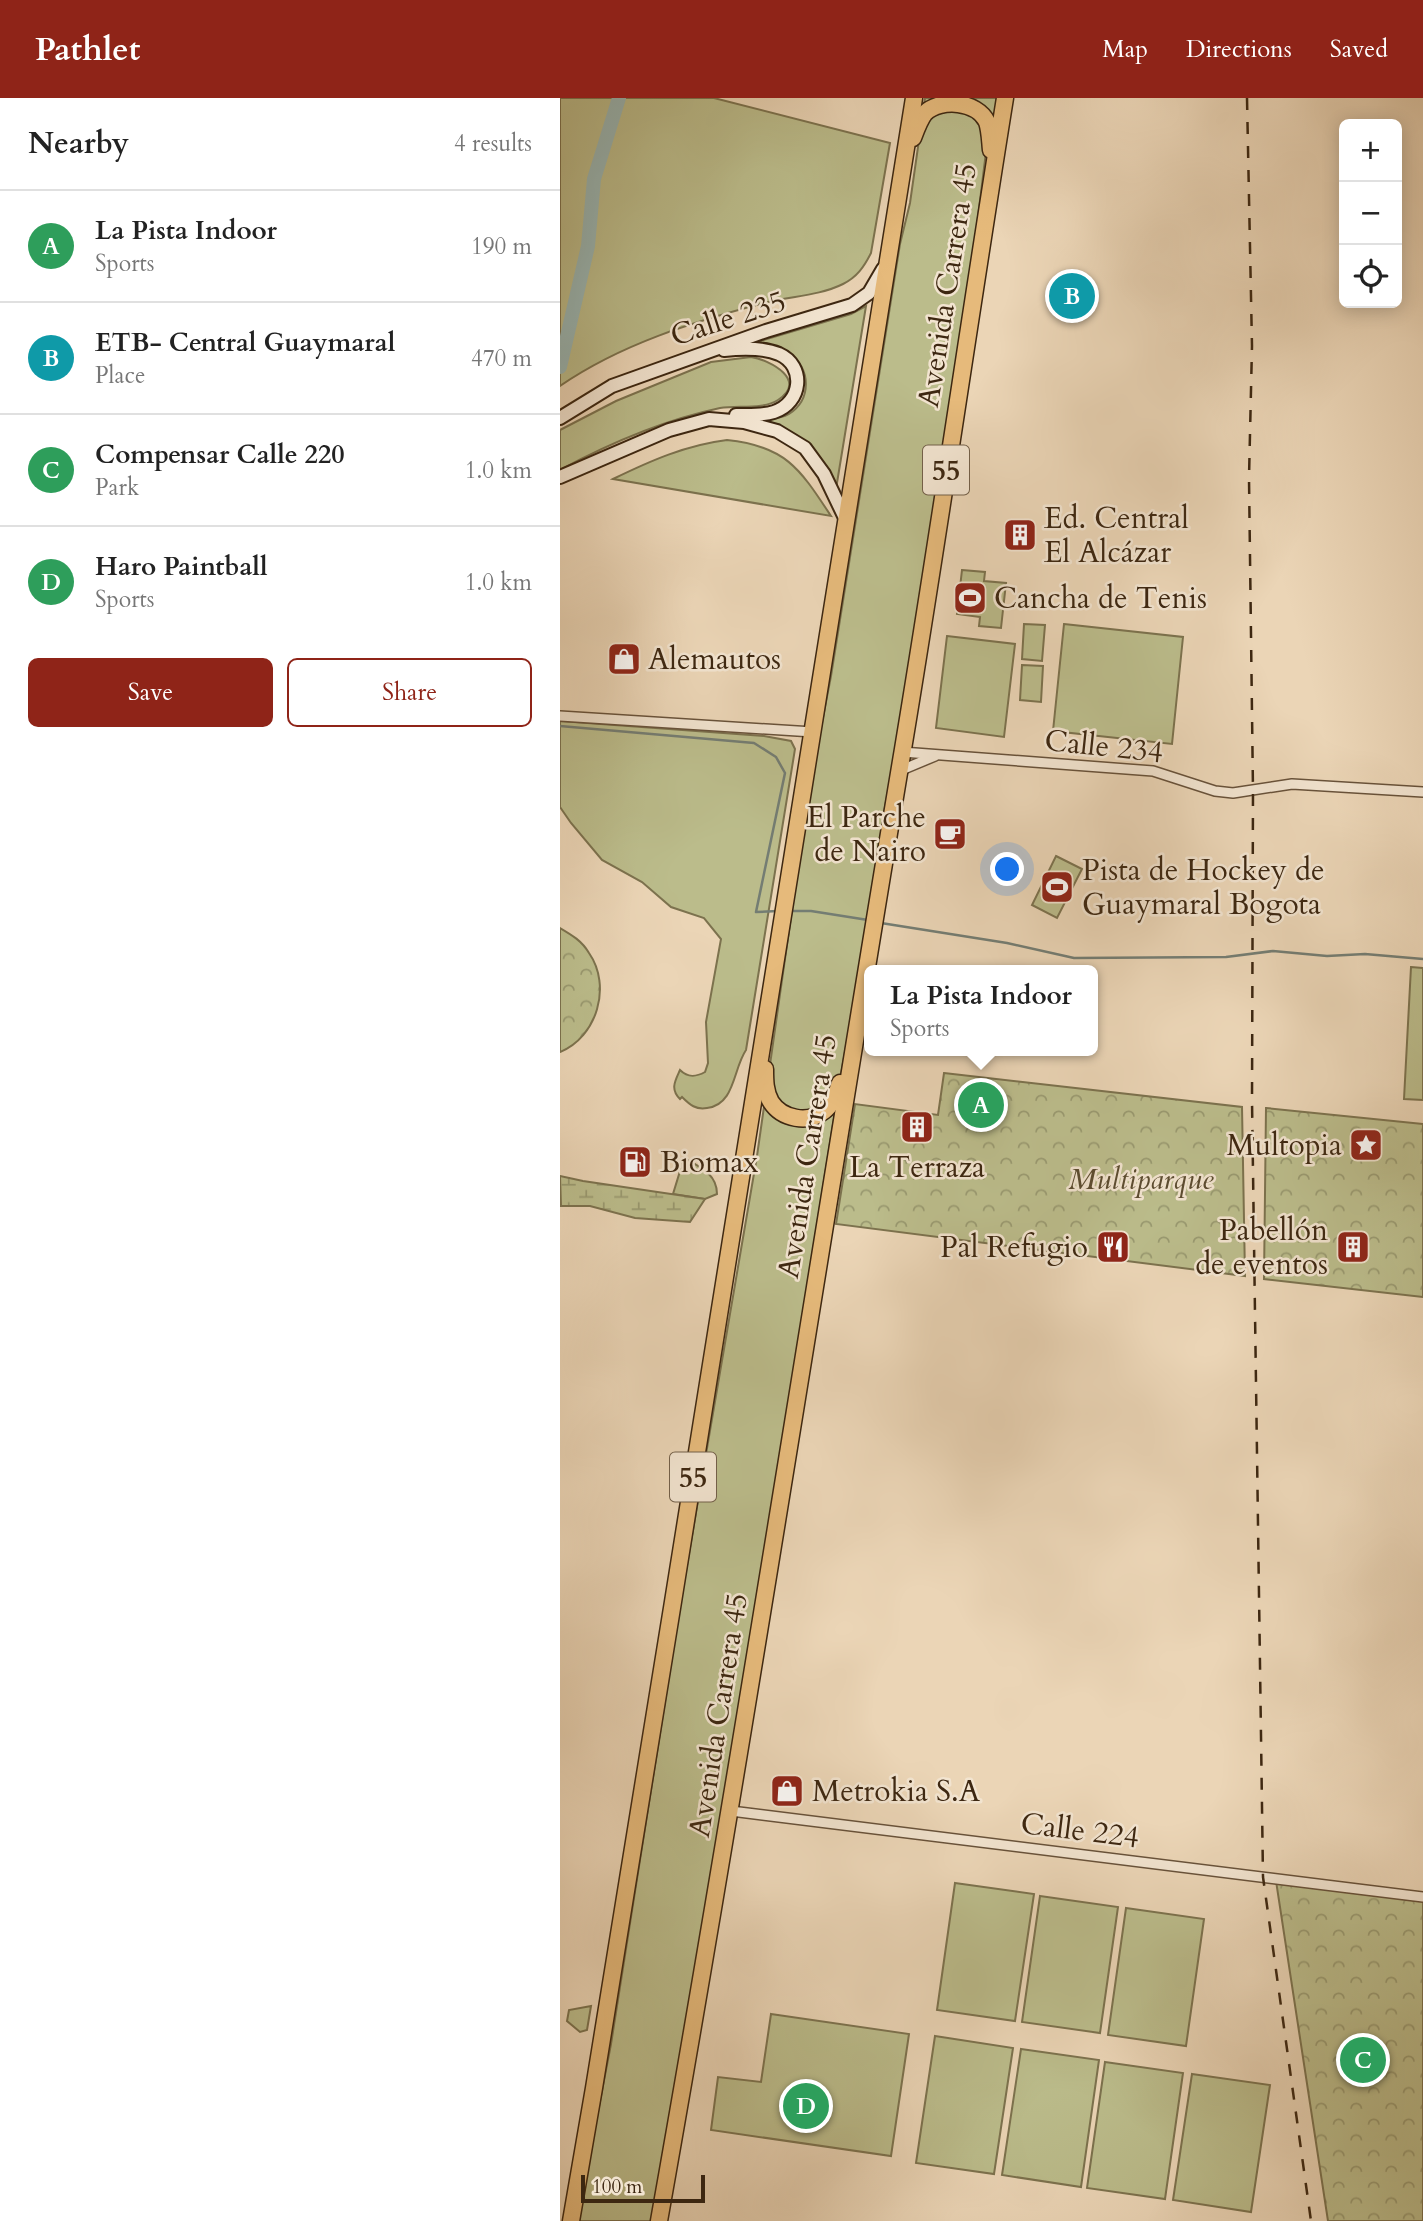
<!DOCTYPE html>
<meta charset="utf-8">
<style>
body{margin:0;font-family:Cardo,serif;background:#f2f2f2;color:#222}
.controls{position:absolute;right:21px;top:21px;display:grid;overflow:hidden;border-radius:10px;box-shadow:0 4px 18px #0003}
.controls button{width:63px;height:63px;display:grid;place-items:center;padding:0;border:0;border-bottom:2px solid #e0e0e0;background:#fff;color:#222;font:35px sans-serif}
.scale{position:absolute;left:21px;bottom:18px;width:124px;box-sizing:border-box;padding-left:7px;border:4px solid #3d2711;border-top:0;font-size:19px;line-height:24px;white-space:nowrap;color:#3d2711;-webkit-text-stroke:5px #f2e4d0;paint-order:stroke}
.you{position:absolute;left:448px;top:772px;width:24px;height:24px;margin:-18px;border:5px solid #fff;border-radius:50%;background:#1a73e8;box-shadow:0 0 0 10px #1a73e833}
.badge{display:grid;place-items:center;width:46px;height:46px;border-radius:50%;background:#8f2418;color:#fff;font-size:23px;font-weight:700}
.pin{position:absolute;translate:-50% -50%;border:4px solid #fff;box-shadow:0 2px 7px #0006}
.popup{position:absolute;left:304px;top:867px;width:234px;height:91px;box-sizing:border-box;display:grid;place-content:center;border-radius:10px;background:#fff;filter:drop-shadow(0 2px 5px #0005);font-size:23px;white-space:nowrap;color:#767676}
.popup b{font-size:26px;color:#222}
.popup::after{content:'';position:absolute;left:50%;top:100%;margin-left:-14px;border:14px solid transparent;border-top-color:#fff}
.list{margin:0;padding:0;list-style:none}
h2{display:flex;justify-content:space-between;align-items:center;height:91px;margin:0;padding:0 28px;font-size:30px}
h2 small{font-size:23px;font-weight:400;color:#767676}
.list li{display:grid;grid-template-columns:46px 1fr auto;gap:21px;align-items:center;box-sizing:border-box;height:112px;padding:0 28px;border-top:2px solid #e0e0e0}
.list b{display:block;font-size:26px;white-space:nowrap}
.list p{margin:0;font-size:23px;white-space:nowrap;color:#767676}
.list em{font-size:23px;font-style:normal;color:#767676}
.actions{display:flex;gap:14px;padding:21px 28px}
.actions a{flex:1;padding:16px 0;border:2px solid #8f2418;border-radius:10px;text-align:center;font-size:24px;color:#8f2418}
.actions .main{background:#8f2418;color:#fff}
.icon{flex:none;width:38px;height:38px;fill:none;stroke:currentColor;stroke-width:2;stroke-linecap:round;stroke-linejoin:round}
.map{position:relative;flex:none;width:863px;height:2123px;overflow:hidden}
header{display:flex;align-items:center;gap:42px;box-sizing:border-box;height:98px;padding:0 35px;background:#8f2418;color:#fff}
header strong{font-size:33px}
nav{display:flex;gap:38px;margin-inline-start:auto;font-size:24px}
main{display:flex}
aside{flex:1;background:#fff}
.map>svg:first-child{display:block}
</style>
<header>
<strong>Pathlet</strong>
<nav><a>Map</a><a>Directions</a><a>Saved</a></nav>
</header>
<main>
<aside>
<h2>Nearby<small>4 results</small></h2>
<ul class="list">
<li><span class="badge" style="background:#2e9e5b">A</span><div><b>La Pista Indoor</b><p>Sports</p></div><em>190 m</em></li>
<li><span class="badge" style="background:#0f9aa8">B</span><div><b>ETB- Central Guaymaral</b><p>Place</p></div><em>470 m</em></li>
<li><span class="badge" style="background:#2e9e5b">C</span><div><b>Compensar Calle 220</b><p>Park</p></div><em>1.0 km</em></li>
<li><span class="badge" style="background:#2e9e5b">D</span><div><b>Haro Paintball</b><p>Sports</p></div><em>1.0 km</em></li>
</ul>
<div class="actions"><a class="main">Save</a><a>Share</a></div>
</aside>
<div class="map">
<svg width="863" height="2123" viewBox="0 0 863 2123">
<defs>
<pattern id="wetland-marsh" width="20" height="14" patternUnits="userSpaceOnUse" patternTransform="scale(1.75)"><rect width="20" height="14" fill="#bbbc8b"/><path d="M1 5h8M5 5V1M11 12h8M15 12V8" fill="none" stroke="#999970"/></pattern>
<pattern id="park-crowns" width="20" height="18" patternUnits="userSpaceOnUse" patternTransform="scale(1.75)"><rect width="20" height="18" fill="#bbbc8b"/><path d="M2 6a3 3 0 1 1 6 0M12 15a3 3 0 1 1 6 0" fill="none" stroke="#999970"/></pattern>
</defs>
<rect width="100%" height="100%" fill="#ebd5b6"/>
<filter id="stains"><feTurbulence type="fractalNoise" baseFrequency=".00286" numOctaves="4"/><feColorMatrix values="0 0 0 0 .2 0 0 0 0 .09 0 0 0 0 .02 0 0 0 .5 -.17"/></filter>
<radialGradient id="worn" r=".72"><stop offset=".6" stop-color="#630" stop-opacity="0"/><stop offset="1" stop-color="#630" stop-opacity=".3"/></radialGradient>
<g fill="#bbbc8b" stroke="#7c724e" stroke-width="2">
<path d="M0 0H154L330 45 311 155C304 169 297 179 283 186 259 198 230 198 204 205 133 224 61 246 0 288Z"/>
<path d="M365 0H440L426 54 415 143 340 631 324 714 304 849 281 976 162 1724 93 2123H17L51 1946 120 1508 197 1058 249 692 271 578 340 146 350 105Z"/>
<path d="M306 208 276 391C259 352 243 334 201 322 210 321 221 321 229 316 252 301 251 270 229 255 219 248 209 246 197 244L291 216Z"/>
<path d="M191 259C211 262 248 283 218 302 203 312 178 307 160 310 104 322 50 345 0 372V332L56 303 151 264Z"/>
<path d="M167 342C226 348 240 371 271 418L53 381C90 363 126 347 167 342Z"/>
<path d="M402 472 425 474 424 483 446 485 441 530 419 528 420 519 397 516Z"/>
<path d="M464 526 485 527 482 563 462 561Z"/>
<path d="M504 526 623 539 612 646 493 633Z"/>
<path d="M387 538 455 546 444 639 376 630Z"/>
<path d="M462 567 483 568 481 604 460 602Z"/>
<path d="M0 623 204 638 231 643 235 651 186 952C173 971 175 1007 147 1010 136 1012 130 1007 122 999L120 1001C110 991 115 983 120 972 128 980 136 979 145 974L148 965 146 924 161 841 144 820 111 809 82 784 42 762 11 725 0 709Z"/>
<path d="M496 758 522 771 497 820 472 807Z"/>
<path d="M851 869 863 870V1002L844 1001Z"/>
<path d="M124 1060C140 1069 157 1076 157 1096L145 1101 113 1096Z"/>
<path d="M395 1785 474 1796 455 1923 377 1912Z"/>
<path d="M480 1798 558 1809 540 1935 462 1924Z"/>
<path d="M566 1810 644 1821 626 1948 548 1937Z"/>
<path d="M31 1908 27 1932 20 1934 7 1923 9 1912Z"/>
<path d="M211 1916 349 1936 331 2058 151 2032 158 1979 201 1984Z"/>
<path d="M375 1938 453 1950 434 2076 356 2065Z"/>
<path d="M461 1951 539 1962 521 2089 442 2077Z"/>
<path d="M545 1964 623 1975 605 2101 527 2090Z"/>
<path d="M632 1976 710 1987 691 2114 613 2102Z"/>
</g>
<path fill="url(#wetland-marsh)" stroke="#7c724e" stroke-width="2" d="M0 1078 23 1083 145 1101 130 1124 75 1120 30 1108H1Z"/>
<g fill="url(#park-crowns)" stroke="#7c724e" stroke-width="2">
<path d="M0 830C12 837 22 843 29 855 52 888 37 939 0 954Z"/>
<path d="M384 975 682 1009 685 1178 276 1126 295 1006 378 1017Z"/>
<path d="M706 1010 863 1026V1199L704 1181Z"/>
<path d="M716 1783 863 1802V2123H768Z"/>
</g>
<g fill="none" stroke-linecap="round" stroke-linejoin="round">
<g stroke="#747d73" stroke-width="2.5">
<path d="M0 628 194 645 216 659 225 675 196 814 218 813"/>
<path d="M231 813H251L308 822"/>
<path d="M321 825 447 845 514 860 666 859 713 853 767 858 805 856 863 861"/>
</g>
<path stroke="#99b7b5" stroke-width="14" d="M0 269 28 148 34 81 59 0"/>
<defs>
<g id="minor">
<path d="M0 618 253 634"/>
<path d="M342 654 593 673 655 693 673 695 732 686 863 694"/>
<path d="M339 673 375 658"/>
<path d="M171 1713C401 1742 632 1771 863 1799"/>
</g>
<g id="secondary">
<path d="M164 252C182 250 202 249 219 256 246 268 242 305 214 314 202 318 189 317 176 317"/>
<path d="M0 320 52 288 206 233 292 207 309 195 323 171"/>
<path d="M0 379 109 332 149 321 184 324 217 333 245 350 264 376 286 422"/>
</g>
<g id="trunk">
<path d="M353 40C356 32 360 21 365 15 381 0 417 3 427 24 430 33 430 43 431 52"/>
<path d="M205 971C205 982 205 994 211 1004 222 1021 248 1026 264 1013 273 1006 277 995 280 985"/>
<path d="M11 2123 34 1990 112 1510 354 0"/>
<path d="M99 2123C186 1633 261 1142 343 651 379 435 410 217 445 0"/>
</g>
</defs>
<use href="#minor" stroke="#68523a" stroke-width="12"/>
<use href="#secondary" stroke="#3d2711" stroke-width="16"/>
<use href="#trunk" stroke="#3d2711" stroke-width="19"/>
<use href="#minor" stroke="#f2e4d0" stroke-width="9"/>
<use href="#secondary" stroke="#f2e4d0" stroke-width="12"/>
<use href="#trunk" stroke="#e6ba7b" stroke-width="16"/>
<path stroke="#3d2711" stroke-width="2.5" stroke-dasharray="12 12" stroke-linecap="butt" d="M687 0 692 248 689 380 693 693 692 1003 703 1779 751 2123"/>
</g>
<defs>
<symbol id="building-square" viewBox="-11 -11 22 22"><rect x="-9" y="-9" width="18" height="18" rx="4" fill="#8f2418" stroke="#f2e4d0"/><path d="M-4-6H4V6H1V3H-1V6H-4ZM-2.5-4.3h1.7v1.8h-1.7ZM.8-4.3h1.7v1.8H.8ZM-2.5-1h1.7V.8h-1.7ZM.8-1h1.7V.8H.8Z" fill="#fff"/></symbol>
<symbol id="stadium-square" viewBox="-11 -11 22 22"><rect x="-9" y="-9" width="18" height="18" rx="4" fill="#8f2418" stroke="#f2e4d0"/><path d="M0-5a6.5 5 0 1 0 0 10a6.5 5 0 1 0 0-10ZM-3.5-1.8h7v3.6h-7Z" fill="#fff"/></symbol>
<symbol id="shop-square" viewBox="-11 -11 22 22"><rect x="-9" y="-9" width="18" height="18" rx="4" fill="#8f2418" stroke="#f2e4d0"/><path d="M-5-2.5h2.3a2.7 3.5 0 0 1 5.4 0H5L5.5 6h-11ZM-1.5-2.5h3a1.5 2.3 0 0 0-3 0Z" fill="#fff"/></symbol>
<symbol id="cafe-square" viewBox="-11 -11 22 22"><rect x="-9" y="-9" width="18" height="18" rx="4" fill="#8f2418" stroke="#f2e4d0"/><path d="M-5.5-4.5H6V0H3Q3 3.5 0 3.5H-2.5Q-5.5 3.5-5.5 0ZM3-3.2v2h1.7v-2ZM-6 4.5H4V6H-6Z" fill="#fff"/></symbol>
<symbol id="sight-square" viewBox="-11 -11 22 22"><rect x="-9" y="-9" width="18" height="18" rx="4" fill="#8f2418" stroke="#f2e4d0"/><path d="M0-6L1.8-2.2L6-1.7L2.9 1.2L3.7 5.4L0 3.3L-3.7 5.4L-2.9 1.2L-6-1.7L-1.8-2.2Z" fill="#fff"/></symbol>
<symbol id="fuel-square" viewBox="-11 -11 22 22"><rect x="-9" y="-9" width="18" height="18" rx="4" fill="#8f2418" stroke="#f2e4d0"/><path d="M-5.5-6h7V0h2V4h1.3V-2.5L3-4.5l.8-.8L6-3V5H2.5V1h-1V6h-7ZM-4.2-4.7v3.2H.2V-4.7Z" fill="#fff"/></symbol>
<symbol id="restaurant-square" viewBox="-11 -11 22 22"><rect x="-9" y="-9" width="18" height="18" rx="4" fill="#8f2418" stroke="#f2e4d0"/><path d="M-5-6h1v4h1v-4h1v4h1v-4h1v5L-1.5 .5V6h-2V.5L-5-1ZM5-6V6H3V1.5H1.5Q1.5-4 5-6Z" fill="#fff"/></symbol>
</defs>
<g fill-rule="evenodd">
<use href="#building-square" x="441" y="418" width="38" height="38"/>
<use href="#stadium-square" x="391" y="481" width="38" height="38"/>
<use href="#shop-square" x="45" y="542" width="38" height="38"/>
<use href="#cafe-square" x="371" y="717" width="38" height="38"/>
<use href="#stadium-square" x="478" y="770" width="38" height="38"/>
<use href="#building-square" x="338" y="1010" width="38" height="38"/>
<use href="#sight-square" x="787" y="1028" width="38" height="38"/>
<use href="#fuel-square" x="56" y="1045" width="38" height="38"/>
<use href="#restaurant-square" x="534" y="1130" width="38" height="38"/>
<use href="#building-square" x="774" y="1130" width="38" height="38"/>
<use href="#shop-square" x="208" y="1674" width="38" height="38"/>
</g>
<g text-anchor="middle" stroke-width="5" stroke-linejoin="round" paint-order="stroke">
<g fill="#f2e4d0" stroke="#73604a" stroke-width="2">
<rect x="363" y="347.5" width="46" height="49" rx="5"/>
<rect x="110" y="1354.5" width="46" height="49" rx="5"/>
</g>
<g font-size="28" font-weight="bold" fill="#3d2711">
<text x="386" y="382">55</text>
<text x="133" y="1389">55</text>
</g>
<g font-size="30" fill="#3d2711" stroke="#f2e4d0">
<text transform="translate(387 187) rotate(-81)" y="10">Avenida Carrera 45</text>
<text transform="translate(168 220) rotate(-18)" y="10">Calle 235</text>
<text transform="translate(544 648) rotate(6)" y="10">Calle 234</text>
<text transform="translate(247 1058) rotate(-81)" y="10">Avenida Carrera 45</text>
<text transform="translate(158 1617) rotate(-81)" y="10">Avenida Carrera 45</text>
<text transform="translate(520 1732) rotate(7)" y="10">Calle 224</text>
</g>
<g font-size="30" fill="#3d2711" stroke="#f2e4d0" text-anchor="start">
<text x="484" y="430">Ed. Central<tspan x="484" dy="34">El Alcázar</tspan></text>
<text x="434" y="510">Cancha de Tenis</text>
<text x="88" y="571">Alemautos</text>
<text x="366" y="729" text-anchor="end">El Parche<tspan x="366" dy="34">de Nairo</tspan></text>
<text x="522" y="782">Pista de Hockey de<tspan x="522" dy="34">Guaymaral Bogota</tspan></text>
<text x="782" y="1057" text-anchor="end">Multopia</text>
<text x="100" y="1074">Biomax</text>
<text x="357" y="1079" text-anchor="middle">La Terraza</text>
<text x="768" y="1142" text-anchor="end">Pabellón<tspan x="768" dy="34">de eventos</tspan></text>
<text x="528" y="1159" text-anchor="end">Pal Refugio</text>
<text x="252" y="1703">Metrokia S.A</text>
</g>
<g font-size="30" font-style="italic" fill="#5c4c30" stroke="#f2e4d0">
<text x="581" y="1091">Multiparque</text>
</g>
</g>
<rect width="100%" height="100%" filter="url(#stains)"/>
<rect width="100%" height="100%" fill="url(#worn)"/>
</svg>
<div class="controls">
<button>+</button>
<button>−</button>
<button><svg class="icon" aria-label="locate" viewBox="0 0 24 24"><circle cx="12" cy="12" r="6"/><path d="M12 2v4M12 18v4M2 12h4M18 12h4"/></svg></button>
</div>
<div class="scale">100 m</div>
<div class="you"></div>
<div class="pin badge" style="left:421px;top:1007px;background:#2e9e5b">A</div>
<div class="popup"><b>La Pista Indoor</b>Sports</div>
<div class="pin badge" style="left:512px;top:198px;background:#0f9aa8">B</div>
<div class="pin badge" style="left:803px;top:1962px;background:#2e9e5b">C</div>
<div class="pin badge" style="left:246px;top:2008px;background:#2e9e5b">D</div>
</div>
</main>
